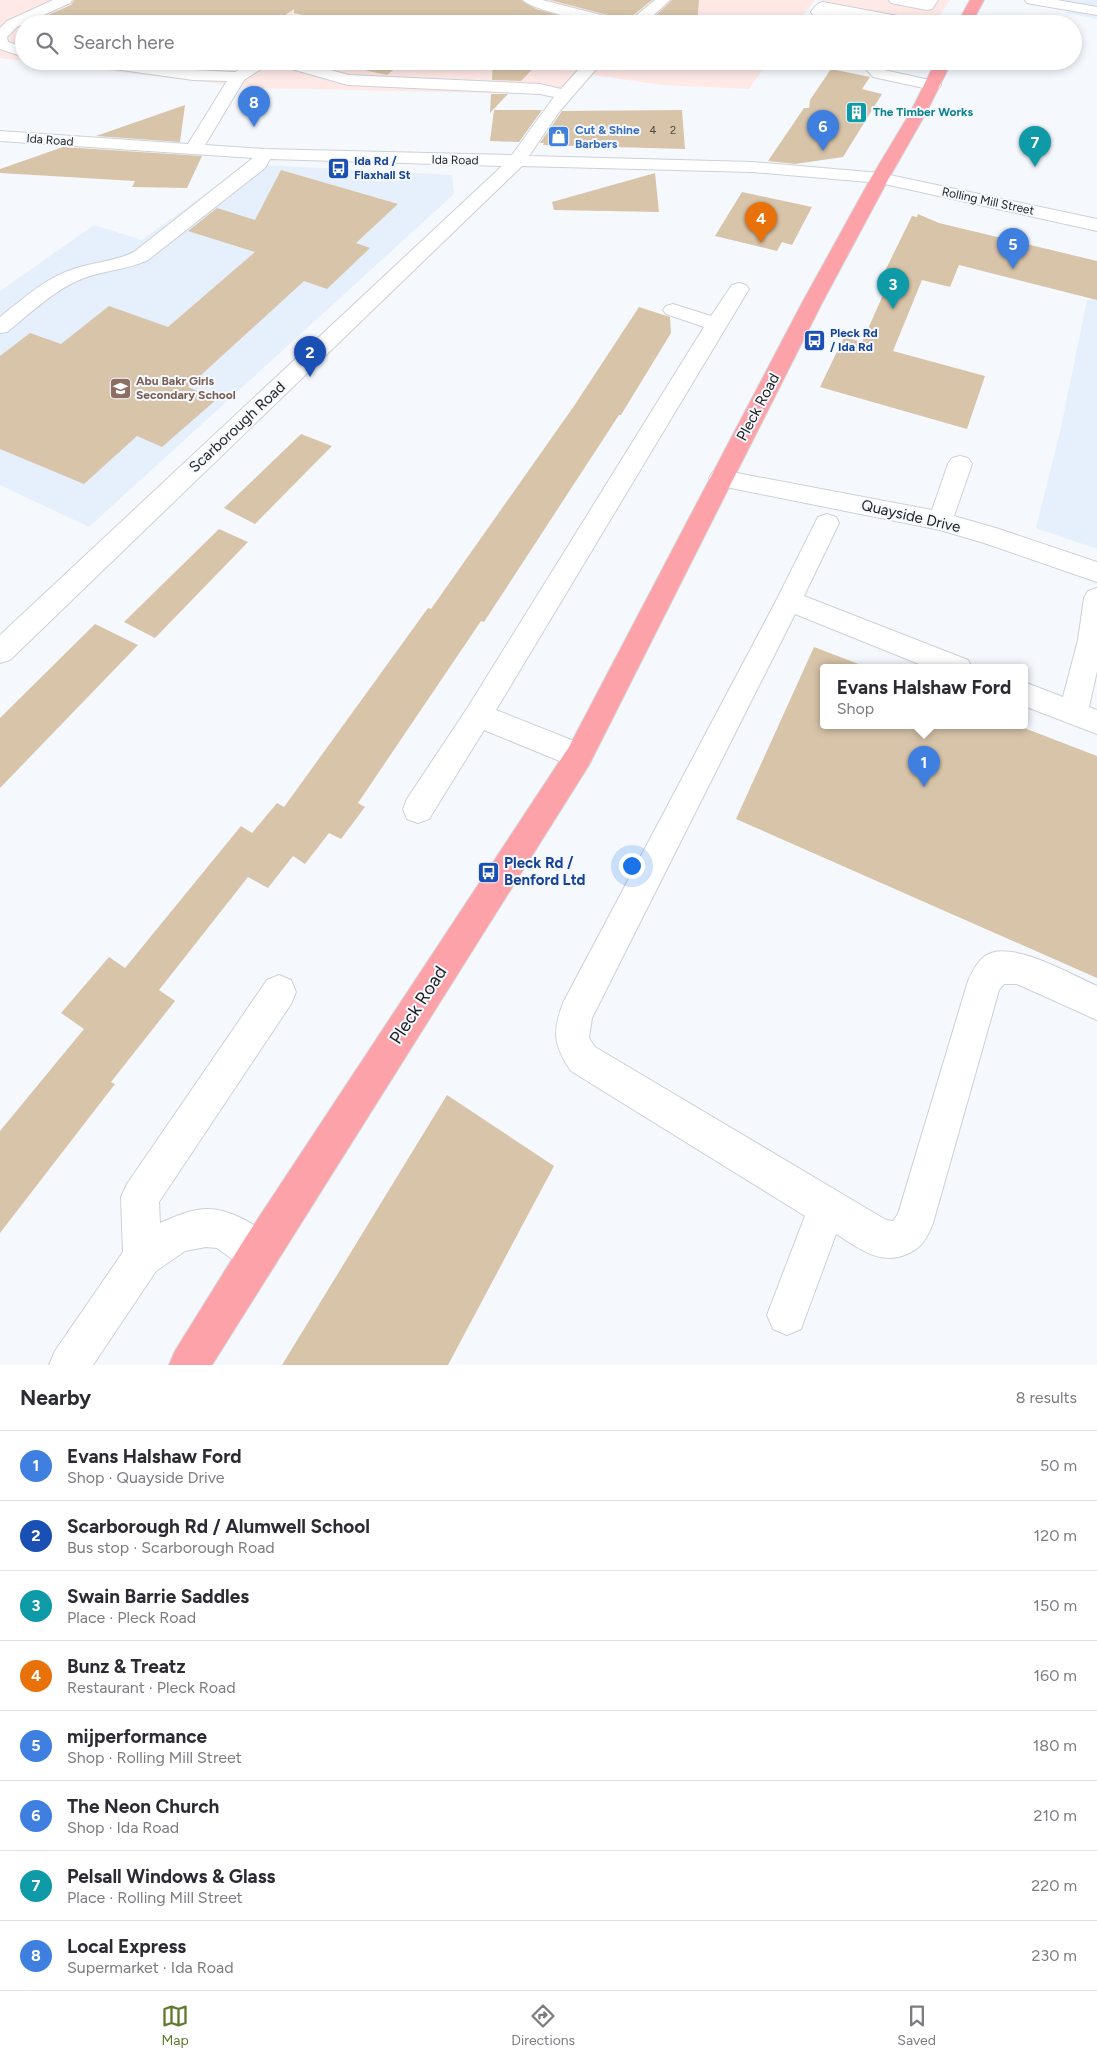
<!DOCTYPE html>
<meta charset="utf-8">
<style>
body{margin:0;font-family:Figtree,sans-serif;background:#f2f2f3;color:#2b2b33}
.you{position:absolute;left:631px;top:865px;width:18px;height:18px;margin:-12px;border:4px solid #fff;border-radius:50%;background:#1a73e8;box-shadow:0 0 0 8px #1a73e833}
.badge{display:grid;place-items:center;width:32px;height:32px;border-radius:50%;background:#607a2d;color:#fff;font-size:16px;font-weight:700}
.pin{position:absolute;translate:-50% -41px;filter:drop-shadow(0 1px 2px #0008)}
.pin::after{content:'';position:absolute;top:26px;width:18px;height:15px;background:inherit;clip-path:polygon(0 0,100% 0,50% 100%)}
.popup{position:absolute;left:820px;top:664px;width:208px;height:65px;box-sizing:border-box;display:grid;place-content:center;border-radius:5px;background:#fff;filter:drop-shadow(0 1px 4px #0005);font-size:16px;white-space:nowrap;color:#7c7c81}
.popup b{font-size:19px;color:#2b2b33}
.popup::after{content:'';position:absolute;left:50%;top:100%;margin-left:-10px;border:10px solid transparent;border-top-color:#fff}
.list{margin:0;padding:0;list-style:none}
h2{display:flex;justify-content:space-between;align-items:center;height:65px;margin:0;padding:0 20px;font-size:21px}
h2 small{font-size:16px;font-weight:400;color:#7c7c81}
.list li{display:grid;grid-template-columns:32px 1fr auto;gap:15px;align-items:center;box-sizing:border-box;height:70px;padding:0 20px;border-top:1px solid #e1e1e2}
.list b{display:block;font-size:19px;white-space:nowrap}
.list p{margin:0;font-size:16px;white-space:nowrap;color:#7c7c81}
.list em{font-size:16px;font-style:normal;color:#7c7c81}
.icon{flex:none;width:28px;height:28px;fill:none;stroke:currentColor;stroke-width:2;stroke-linecap:round;stroke-linejoin:round}
.map{position:relative;flex:none;width:1097px;height:1365px;overflow:hidden}
.search{position:absolute;background:#fff;box-shadow:0 2px 8px #0003;left:15px;right:15px;top:15px;height:55px;display:flex;align-items:center;gap:12px;box-sizing:border-box;padding:0 18px;border-radius:28px;color:#7c7c81;font-size:19px}
.sheet{height:625px;background:#fff}
nav{display:flex;justify-content:space-around;align-items:center;box-sizing:border-box;height:70px;border-top:1px solid #e1e1e2;background:#fff;font-size:14px;color:#7c7c81}
nav a{display:grid;justify-items:center;gap:2px}
nav .on{color:#607a2d}
.map>svg:first-child{display:block}
</style>
<div class="map">
<svg width="1097" height="1365" viewBox="0 0 1097 1365">
<rect width="100%" height="100%" fill="#f5f9fe"/>
<g fill="#e6effc">
<path d="M1063 0H1097V19L1066 13 1071 2Z"/>
<path d="M246 164 452 175 454 194 89 527 0 485V291L94 225 142 240Z"/>
<path d="M1097 274V549L1036 528 1060 432 1087 300H1091Z"/>
</g>
<g fill="#ffe9e6">
<path d="M0 0H815L797 24H24V61L0 58Z"/>
<path d="M818 0H950L934 24Z"/>
<path d="M27 61H769L749 89 662 85 593 75 571 99 536 94 255 88Z"/>
</g>
<g fill="#d8c4a9">
<path d="M74 0H521L536 9 590 24H340L333 22 329 16 324 15 316 18 294 13V9L272 24H65L70 22 46 16 71 5Z"/>
<path d="M550 0H652L627 20Z"/>
<path d="M672 0H699L697 24H647Z"/>
<path d="M341 61H404L387 75 337 64Z"/>
<path d="M493 61H540L521 81 492 80Z"/>
<path d="M653 61H693L692 70Z"/>
<path d="M831 69 870 77 862 89 882 94 843 157 795 164 768 161 804 108H809L810 100Z"/>
<path d="M491 94H508L490 113Z"/>
<path d="M185 105 180 142 96 136Z"/>
<path d="M494 110H542L519 142 490 141Z"/>
<path d="M682 110 685 149 543 145 544 143H540L562 111Z"/>
<path d="M63 147 202 156 187 188 132 187 135 181 0 173V169Z"/>
<path d="M281 170 398 204 356 243 370 248 327 289 304 281 188 387 217 399 162 447 137 436 84 484 0 449V356L30 333 61 344 109 306 168 327 255 252 188 231 217 208 255 220Z"/>
<path d="M655 173 659 212 554 210 552 202Z"/>
<path d="M742 192 812 207 792 245 782 242 777 251 715 236Z"/>
<path d="M918 214 939 223 1097 261V300L959 265 950 287 922 280 893 351 985 376 967 429 820 387 844 337 862 342 892 275 884 273 912 216 917 217Z"/>
<path d="M639 307 670 317 671 333 621 415H619L484 622 481 621 358 803 365 807 341 839 329 833 305 864 293 856 268 888 248 877 159 990 175 1001 111 1082 115 1084 0 1233V1131L84 1029 61 1013 109 957 125 968 241 826 252 833 277 803 284 807 428 608 431 609 574 406Z"/>
<path d="M301 434 332 446 255 524 224 508Z"/>
<path d="M219 529 248 542 155 638 124 622Z"/>
<path d="M95 624 138 645 0 788V718Z"/>
<path d="M814 647 869 668H824V726H1019L1097 756V978L736 819Z"/>
<path d="M447 1095 554 1166 448 1365H282Z"/>
</g>
<g fill="none" stroke-linecap="round" stroke-linejoin="round">
<defs>
<g id="minor">
<path d="M53 0H72L70 3 17 27 7 37 8 42 24 47V57L0 49V28L7 21Z"/>
<path d="M523 0H542L625 21 627 23 655 0H670L644 24C630 24 615 25 601 24 588 22 530 9 523 0Z"/>
<path d="M889 0H938L932 9 927 10 891 3Z"/>
<path d="M1025 0H1057L1097 7V15L1032 4 1027 3Z"/>
<path d="M823 2 919 20 926 24H894L857 17 854 21 849 22 813 15 811 12C814 7 817 3 823 2Z"/>
<path d="M324 17 329 18 331 21 329 24H313L319 18Z"/>
<path d="M85 61H128L193 70 235 72 254 61H297L349 75 540 84 561 89 586 61H603L559 112 529 156 752 162 880 173 1097 219V231L880 183 752 172 522 166 10 660 0 663V635L502 166 270 159 265 168 148 260C127 270 105 270 84 278 55 289 32 312 7 332L0 333V317C22 300 44 279 71 270 92 262 114 262 134 252L253 158 0 141V131L188 144 227 81 193 80 93 66 88 64ZM272 62 274 64 348 85 540 94 554 97 512 155 264 149 205 145 244 80Z"/>
<path d="M867 61H883L880 66 884 70 939 82 941 85 939 88 933 90 873 77 864 67Z"/>
<path d="M919 61H949L951 64 948 67 943 69 922 64Z"/>
<path d="M739 283 746 285 749 289 496 710 589 747 593 756 589 765 579 769 484 730 429 819 418 823 407 819 403 809 407 799 468 707 704 327 666 314 663 310 666 306 673 304 711 316 732 285Z"/>
<path d="M960 456 968 458 972 464 954 516 999 529 1097 562V582L984 543 940 530 721 486 713 484 709 478 713 472 721 470 932 510 948 464 952 458Z"/>
<path d="M827 514 836 517 839 523 804 596 968 660 972 668H929L795 614 592 1018 589 1038 595 1047 886 1220 893 1221 898 1214 968 981C972 972 977 962 985 956 1009 938 1072 975 1097 986V1020L1017 984H1004L999 990 933 1223C927 1238 922 1248 907 1254 880 1266 859 1248 836 1234L801 1329 787 1335 773 1329 767 1315 805 1216 571 1071C553 1045 552 1030 564 1001L776 601 818 517Z"/>
<path d="M1097 588V671L1089 707 1097 710V734L1024 706V682L1063 697 1078 640 1084 598 1088 591Z"/>
<path d="M279 975 291 980 296 992 291 1004 159 1202 160 1223C174 1217 189 1210 205 1209 227 1208 256 1223 271 1240 274 1243 275 1250 277 1254L272 1268 258 1273 244 1268 217 1248 206 1247 185 1251 156 1271 93 1365H49L55 1351 123 1252 121 1197 127 1184 267 980Z"/>
</g>
<g id="highway">
<path d="M970 0H984L971 24H957Z"/>
<path d="M936 61H952L926 113 889 178 822 303 589 765 212 1365H169L175 1351 244 1240 569 747 802 303 871 178 910 113Z"/>
</g>
</defs>
<use href="#minor" stroke="#ccd1d7" stroke-width="2"/>
<use href="#highway" stroke="#d6d6d7" stroke-width="2"/>
<use href="#minor" fill="#fff" fill-rule="evenodd"/>
<use href="#highway" fill="#fea2a9" fill-rule="evenodd"/>
</g>
<defs>
<symbol id="building-square" viewBox="-11 -11 22 22"><rect x="-9" y="-9" width="18" height="18" rx="4" fill="#0f9aa8" stroke="#f5f9fe"/><path d="M-4-6H4V6H1V3H-1V6H-4ZM-2.5-4.3h1.7v1.8h-1.7ZM.8-4.3h1.7v1.8H.8ZM-2.5-1h1.7V.8h-1.7ZM.8-1h1.7V.8H.8Z" fill="#fff"/></symbol>
<symbol id="shop-square" viewBox="-11 -11 22 22"><rect x="-9" y="-9" width="18" height="18" rx="4" fill="#3f7fe0" stroke="#f5f9fe"/><path d="M-5-2.5h2.3a2.7 3.5 0 0 1 5.4 0H5L5.5 6h-11ZM-1.5-2.5h3a1.5 2.3 0 0 0-3 0Z" fill="#fff"/></symbol>
<symbol id="bus-square" viewBox="-11 -11 22 22"><rect x="-9" y="-9" width="18" height="18" rx="4" fill="#1a4fb4" stroke="#f5f9fe"/><path d="M-5-6H5V4H4V6H2V4H-2V6H-4V4H-5ZM-3.5-4V0h7V-4ZM-3.5 1.2v1.5H-2V1.2ZM2 1.2v1.5H3.5V1.2Z" fill="#fff"/></symbol>
<symbol id="school-square" viewBox="-11 -11 22 22"><rect x="-9" y="-9" width="18" height="18" rx="4" fill="#8d6e63" stroke="#f5f9fe"/><path d="M0-5L7-2L0 1L-7-2ZM-4 1L0 2.5L4 1V4Q0 6-4 4Z" fill="#fff"/></symbol>
</defs>
<g fill-rule="evenodd">
<use href="#building-square" x="844" y="100" width="25" height="25"/>
<use href="#shop-square" x="546" y="124" width="25" height="25"/>
<use href="#bus-square" x="326" y="156" width="25" height="25"/>
<use href="#bus-square" x="802" y="328" width="25" height="25"/>
<use href="#school-square" x="108" y="376" width="25" height="25"/>
<use href="#bus-square" x="476" y="860" width="25" height="25"/>
</g>
<g text-anchor="middle" stroke-width="4" stroke-linejoin="round" paint-order="stroke">
<g font-size="11" fill="#4b4842">
<text x="653" y="134">4</text>
<text x="673" y="134">2</text>
</g>
<g font-size="12" font-weight="bold" fill="#0d838f" stroke="#f5f9fe" text-anchor="start">
<text x="873" y="116">The Timber Works</text>
</g>
<g font-size="12" font-weight="bold" fill="#366cbe" stroke="#f5f9fe" text-anchor="start">
<text x="575" y="134">Cut &amp; Shine<tspan x="575" dy="14">Barbers</tspan></text>
</g>
<g font-size="12" fill="#1c1e20" stroke="#f5f9fe">
<text transform="translate(50 140) rotate(4)" y="4">Ida Road</text>
<text transform="translate(455 160) rotate(1)" y="4">Ida Road</text>
<text transform="translate(988 201) rotate(12)" y="4">Rolling Mill Street</text>
</g>
<g font-size="12" font-weight="bold" fill="#164399" stroke="#f5f9fe" text-anchor="start">
<text x="354" y="165">Ida Rd /<tspan x="354" dy="14">Flaxhall St</tspan></text>
<text x="830" y="337">Pleck Rd<tspan x="830" dy="14">/ Ida Rd</tspan></text>
</g>
<g font-size="12" font-weight="bold" fill="#785e54" stroke="#f5f9fe" text-anchor="start">
<text x="136" y="385">Abu Bakr Girls<tspan x="136" dy="14">Secondary School</tspan></text>
</g>
<g font-size="15" fill="#1c1e20" stroke="#f5f9fe">
<text transform="translate(758 407) rotate(-62)" y="5">Pleck Road</text>
<text transform="translate(237 427) rotate(-43)" y="5">Scarborough Road</text>
<text transform="translate(911 516) rotate(13)" y="5">Quayside Drive</text>
</g>
<g font-size="15" font-weight="bold" fill="#164399" stroke="#f5f9fe" text-anchor="start">
<text x="504" y="868">Pleck Rd /<tspan x="504" dy="17">Benford Ltd</tspan></text>
</g>
<g font-size="18" fill="#1c1e20" stroke="#f5f9fe">
<text transform="translate(418 1005) rotate(-57)" y="6">Pleck Road</text>
</g>
</g>
</svg>
<div class="you"></div>
<div class="pin badge" style="left:924px;top:787px;background:#3f7fe0">1</div>
<div class="popup"><b>Evans Halshaw Ford</b>Shop</div>
<div class="pin badge" style="left:310px;top:377px;background:#1a4fb4">2</div>
<div class="pin badge" style="left:893px;top:309px;background:#0f9aa8">3</div>
<div class="pin badge" style="left:761px;top:243px;background:#e8710a">4</div>
<div class="pin badge" style="left:1013px;top:269px;background:#3f7fe0">5</div>
<div class="pin badge" style="left:823px;top:151px;background:#3f7fe0">6</div>
<div class="pin badge" style="left:1035px;top:167px;background:#0f9aa8">7</div>
<div class="pin badge" style="left:254px;top:127px;background:#3f7fe0">8</div>
<div class="search"><svg class="icon" aria-label="search" viewBox="0 0 24 24"><circle cx="10" cy="10" r="6"/><path d="M15 15l6 6"/></svg>Search here</div>
</div>
<section class="sheet">
<h2>Nearby<small>8 results</small></h2>
<ul class="list">
<li><span class="badge" style="background:#3f7fe0">1</span><div><b>Evans Halshaw Ford</b><p>Shop · Quayside Drive</p></div><em>50 m</em></li>
<li><span class="badge" style="background:#1a4fb4">2</span><div><b>Scarborough Rd / Alumwell School</b><p>Bus stop · Scarborough Road</p></div><em>120 m</em></li>
<li><span class="badge" style="background:#0f9aa8">3</span><div><b>Swain Barrie Saddles</b><p>Place · Pleck Road</p></div><em>150 m</em></li>
<li><span class="badge" style="background:#e8710a">4</span><div><b>Bunz &amp; Treatz</b><p>Restaurant · Pleck Road</p></div><em>160 m</em></li>
<li><span class="badge" style="background:#3f7fe0">5</span><div><b>mijperformance</b><p>Shop · Rolling Mill Street</p></div><em>180 m</em></li>
<li><span class="badge" style="background:#3f7fe0">6</span><div><b>The Neon Church</b><p>Shop · Ida Road</p></div><em>210 m</em></li>
<li><span class="badge" style="background:#0f9aa8">7</span><div><b>Pelsall Windows &amp; Glass</b><p>Place · Rolling Mill Street</p></div><em>220 m</em></li>
<li><span class="badge" style="background:#3f7fe0">8</span><div><b>Local Express</b><p>Supermarket · Ida Road</p></div><em>230 m</em></li>
</ul>
</section>
<nav>
<a class="on"><svg class="icon" aria-label="map" viewBox="0 0 24 24"><path d="M3 6l6-2 6 2 6-2v14l-6 2-6-2-6 2zM9 4v14M15 6v14"/></svg>Map</a>
<a><svg class="icon" aria-label="directions" viewBox="0 0 24 24"><path d="M12 3l9 9-9 9-9-9zM9 14v-3h6M13 9l2 2-2 2"/></svg>Directions</a>
<a><svg class="icon" aria-label="saved" viewBox="0 0 24 24"><path d="M7 4h10v16l-5-4-5 4z"/></svg>Saved</a>
</nav>
